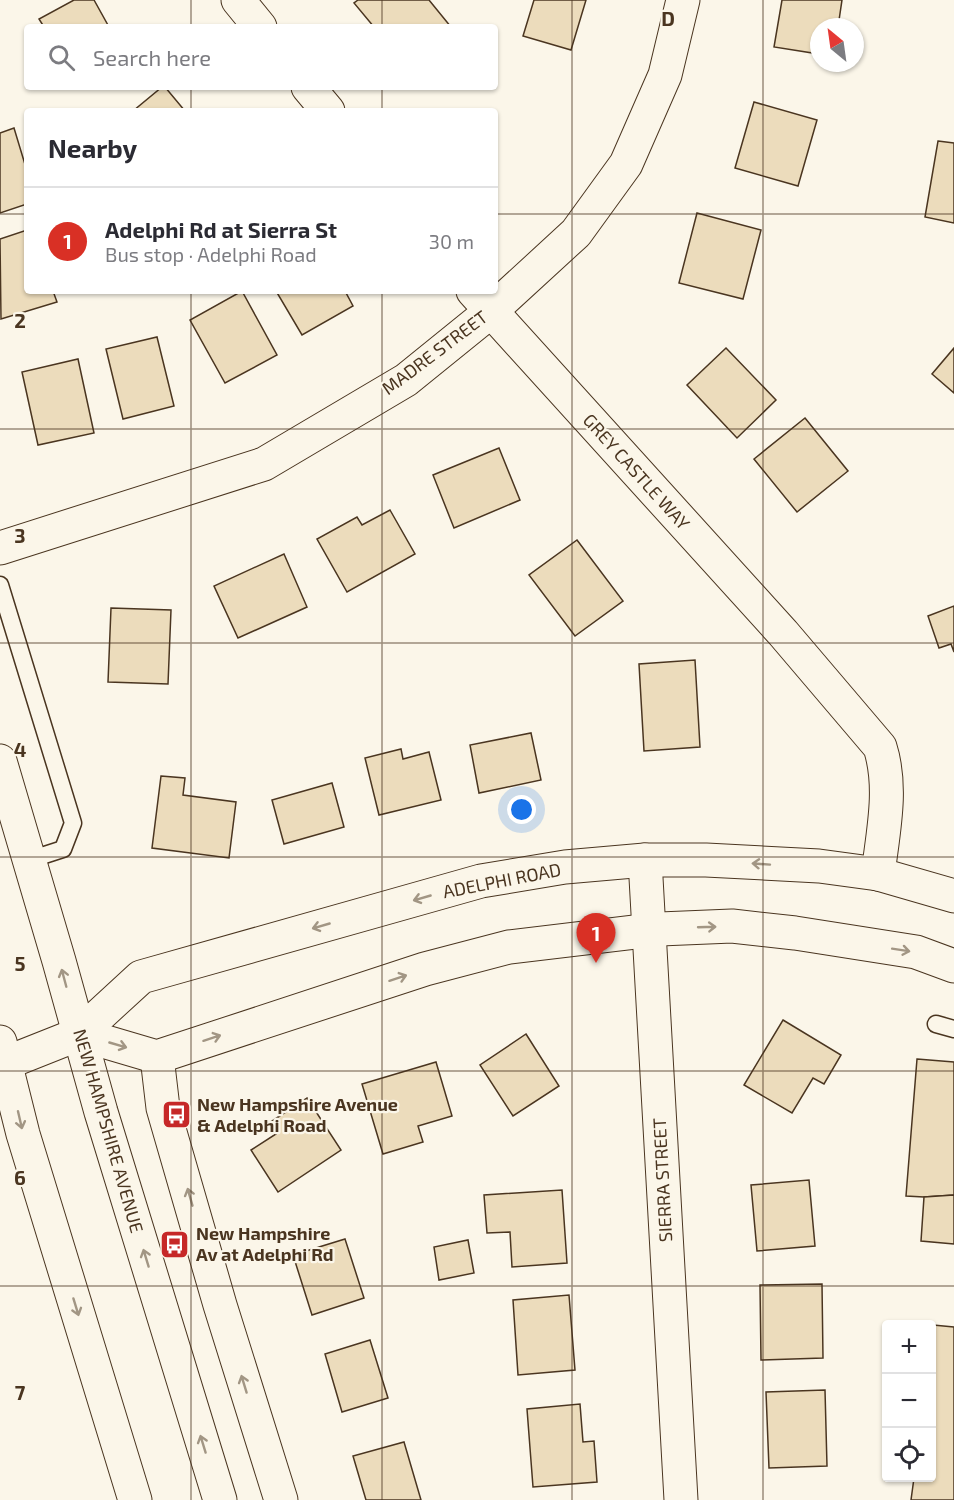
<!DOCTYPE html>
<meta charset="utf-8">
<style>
body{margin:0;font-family:"Exo 2",sans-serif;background:#f7f7f7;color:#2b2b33}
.controls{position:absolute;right:18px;bottom:18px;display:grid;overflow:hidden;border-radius:6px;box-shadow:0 2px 4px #0004}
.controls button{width:54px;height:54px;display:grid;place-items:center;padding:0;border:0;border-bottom:2px solid #e1e1e2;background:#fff;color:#2b2b33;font:30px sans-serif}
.compass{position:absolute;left:810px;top:18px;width:54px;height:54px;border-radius:50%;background:#fff;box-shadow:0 2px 4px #0004;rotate:331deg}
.you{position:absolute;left:522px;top:810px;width:21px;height:21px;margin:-15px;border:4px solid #fff;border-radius:50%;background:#1a73e8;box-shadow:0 0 0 9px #1a73e833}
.badge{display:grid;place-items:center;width:39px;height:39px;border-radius:50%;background:#d93025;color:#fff;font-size:20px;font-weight:700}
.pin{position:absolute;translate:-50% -50px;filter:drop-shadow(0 2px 3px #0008)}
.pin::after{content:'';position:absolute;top:32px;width:21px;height:18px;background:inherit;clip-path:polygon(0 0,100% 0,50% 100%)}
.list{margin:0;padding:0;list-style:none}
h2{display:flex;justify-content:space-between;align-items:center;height:78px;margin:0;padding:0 24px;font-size:26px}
h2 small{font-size:20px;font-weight:400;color:#7c7c81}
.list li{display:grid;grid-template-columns:39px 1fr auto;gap:18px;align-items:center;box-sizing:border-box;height:108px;padding:0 24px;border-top:2px solid #e1e1e2}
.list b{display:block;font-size:22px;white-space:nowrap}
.list p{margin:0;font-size:20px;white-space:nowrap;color:#7c7c81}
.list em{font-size:20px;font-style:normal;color:#7c7c81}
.icon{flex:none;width:33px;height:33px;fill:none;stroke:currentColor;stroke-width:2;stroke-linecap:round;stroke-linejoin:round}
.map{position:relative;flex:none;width:954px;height:1500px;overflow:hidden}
.search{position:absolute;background:#fff;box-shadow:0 2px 4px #0004;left:24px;top:24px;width:474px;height:66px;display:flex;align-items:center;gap:15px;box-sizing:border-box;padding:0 21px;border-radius:6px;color:#7c7c81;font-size:22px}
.panel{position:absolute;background:#fff;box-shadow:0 2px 4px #0004;left:24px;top:108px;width:474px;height:186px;border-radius:6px}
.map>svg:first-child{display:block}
</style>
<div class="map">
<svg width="954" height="1500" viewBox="0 0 954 1500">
<rect width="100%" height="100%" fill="#fbf6e9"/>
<g fill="#ecdcbc" stroke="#4a3520" stroke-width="1.5">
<path d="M74 0H94L109 27H44L39 19Z"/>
<path d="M358 0H429L451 27H374L354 3Z"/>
<path d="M534 0H586L571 50 523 36Z"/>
<path d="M782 0H842L838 27H819V54L774 47Z"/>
<path d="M162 87H165L185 111H133Z"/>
<path d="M754 102 817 120 798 186 735 168Z"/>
<path d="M14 128 27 171V204L0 213V133Z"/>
<path d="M938 141 954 143V223L925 217Z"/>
<path d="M697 213 761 230 743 299 679 283Z"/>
<path d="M27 230V291H53L57 302 1 319 0 239Z"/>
<path d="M242 291 277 355 225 383 190 320Z"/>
<path d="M276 291H345L353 306 302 335Z"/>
<path d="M157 337 174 406 123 419 106 349Z"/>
<path d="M726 348 776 400 737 438 687 385Z"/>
<path d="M954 348V393L932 374Z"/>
<path d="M78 359 94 433 38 445 22 372Z"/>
<path d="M805 418 848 471 797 512 754 459Z"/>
<path d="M499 448 520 500 454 528 433 475Z"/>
<path d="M390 510 415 554 347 592 317 539 357 517 362 525Z"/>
<path d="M577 540 623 601 575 636 529 575Z"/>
<path d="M284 554 307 607 238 638 214 586Z"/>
<path d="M954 606V652L951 644 939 648 928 616Z"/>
<path d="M111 608 171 610 168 684 108 682Z"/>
<path d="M695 660 700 747 644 751 639 664Z"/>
<path d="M531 733 541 780 479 793 470 745Z"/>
<path d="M401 749 403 759 429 752 441 800 379 815 365 758Z"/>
<path d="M161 776 185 778 183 795 236 802 229 858 152 848Z"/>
<path d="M332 783 344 827 284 844 272 800Z"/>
<path d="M783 1020 841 1055 824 1084 813 1078 792 1113 744 1085Z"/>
<path d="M526 1034 559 1086 513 1116 480 1065Z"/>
<path d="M917 1059 954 1062V1195L924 1197 906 1196Z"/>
<path d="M436 1062 452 1116 418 1126 423 1142 383 1154 362 1084Z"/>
<path d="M307 1098 341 1150 278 1192 251 1150 276 1134 269 1123Z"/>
<path d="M809 1180 815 1246 757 1251 751 1185Z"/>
<path d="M562 1190 567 1263 512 1267 510 1232 487 1233 484 1195Z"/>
<path d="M954 1195V1244L921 1241 924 1197Z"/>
<path d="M345 1239 364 1298 312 1315 293 1255Z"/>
<path d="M468 1240 474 1273 439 1280 434 1247Z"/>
<path d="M822 1284 823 1358 761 1360 760 1285Z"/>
<path d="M569 1295 575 1370 518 1375 513 1300Z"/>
<path d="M933 1325 954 1327V1500H911L914 1478H932Z"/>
<path d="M370 1340 388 1398 342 1412 325 1354Z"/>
<path d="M825 1390 827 1466 769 1468 766 1392Z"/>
<path d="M580 1404 583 1442 594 1441 597 1482 533 1487 527 1409Z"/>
<path d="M404 1442 421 1500H366L353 1456Z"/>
</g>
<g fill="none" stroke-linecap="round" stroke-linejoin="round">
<defs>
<g id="service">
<path d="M0 585 73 823 63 849 29 860"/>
<path d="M936 1024 954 1029"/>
</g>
<g id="minor">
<path d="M238 0 260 27"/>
<path d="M308 87 328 111"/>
<path d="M473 291 783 633 880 747C893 788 883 832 878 874"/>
<path d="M0 548 264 464 406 380 490 312 576 233 626 164 665 75 683 0"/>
<path d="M645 860 681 1500"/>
<path d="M157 1057 163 1108 220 1305 281 1500"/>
</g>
<g id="secondary">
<path d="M79 1034 157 1057 425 969 509 947 660 929 732 926 795 933 916 952 954 966"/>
<path d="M6 1063 79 1034 141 977 481 881 565 867 645 860H706L819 866 878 874 954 896"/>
</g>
<g id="primary">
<path d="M0 761 59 961 101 1112 220 1500"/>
<path d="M0 1042 23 1134 135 1500"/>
</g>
</defs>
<use href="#service" stroke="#4a3520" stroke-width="19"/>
<use href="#minor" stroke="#4a3520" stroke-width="35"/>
<use href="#secondary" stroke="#4a3520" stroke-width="35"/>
<use href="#primary" stroke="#4a3520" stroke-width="35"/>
<use href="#service" stroke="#fbf6e9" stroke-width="16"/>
<use href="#minor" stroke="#fbf6e9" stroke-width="33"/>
<use href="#secondary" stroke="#fbf6e9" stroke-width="33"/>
<use href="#primary" stroke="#fbf6e9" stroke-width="33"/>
</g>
<defs><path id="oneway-shaft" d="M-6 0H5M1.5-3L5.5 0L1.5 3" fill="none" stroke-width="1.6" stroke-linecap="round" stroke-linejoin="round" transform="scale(1.5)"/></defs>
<g stroke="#a29684">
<use href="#oneway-shaft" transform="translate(761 864) rotate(-176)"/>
<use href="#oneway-shaft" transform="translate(422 898) rotate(164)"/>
<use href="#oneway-shaft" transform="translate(321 926) rotate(164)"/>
<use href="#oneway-shaft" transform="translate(707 927) rotate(-2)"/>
<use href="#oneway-shaft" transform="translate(901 950) rotate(9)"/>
<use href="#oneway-shaft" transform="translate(64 978) rotate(-105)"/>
<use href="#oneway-shaft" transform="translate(398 978) rotate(-18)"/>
<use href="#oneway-shaft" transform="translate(212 1038) rotate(-18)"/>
<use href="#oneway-shaft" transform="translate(118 1045) rotate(16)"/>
<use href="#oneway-shaft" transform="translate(20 1120) rotate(77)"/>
<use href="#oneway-shaft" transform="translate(190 1197) rotate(-106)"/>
<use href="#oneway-shaft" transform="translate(146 1258) rotate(-107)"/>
<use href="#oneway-shaft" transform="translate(76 1307) rotate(73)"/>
<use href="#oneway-shaft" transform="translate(244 1384) rotate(-107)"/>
<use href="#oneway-shaft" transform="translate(203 1444) rotate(-107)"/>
</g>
<path fill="none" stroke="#4a3520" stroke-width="1.5" stroke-opacity="0.55" d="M191 0V27M382 0V27M572 0V1500M763 0V1500M191 87V111M382 87V111M0 214H27M495 214H954M191 291V1500M382 291V1500M0 429H954M0 643H954M0 857H954M0 1071H954M0 1286H954"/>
<defs>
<symbol id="bus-square" viewBox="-11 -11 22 22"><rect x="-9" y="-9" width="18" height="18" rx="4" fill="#c62828" stroke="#fbf6e9"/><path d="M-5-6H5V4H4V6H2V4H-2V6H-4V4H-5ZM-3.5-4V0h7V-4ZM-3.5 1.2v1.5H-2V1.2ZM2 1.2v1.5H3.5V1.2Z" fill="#fff"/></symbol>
</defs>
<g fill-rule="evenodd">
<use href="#bus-square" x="160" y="1098" width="33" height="33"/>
<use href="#bus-square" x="158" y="1228" width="33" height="33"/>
</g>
<g text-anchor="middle" stroke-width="4.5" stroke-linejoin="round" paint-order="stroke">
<g font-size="18" fill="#4a3520" stroke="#fbf6e9">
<text transform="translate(435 353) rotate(-37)" y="6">MADRE STREET</text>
<text transform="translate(636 472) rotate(48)" y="6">GREY CASTLE WAY</text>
<text transform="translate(502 881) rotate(-11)" y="6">ADELPHI ROAD</text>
<text transform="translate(108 1131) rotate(74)" y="6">NEW HAMPSHIRE AVENUE</text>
<text transform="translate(663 1180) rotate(-93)" y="6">SIERRA STREET</text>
</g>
<g font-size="18" font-weight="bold" fill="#4a3520" stroke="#fbf6e9" text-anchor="start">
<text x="197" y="1111">New Hampshire Avenue<tspan x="197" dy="21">&amp; Adelphi Road</tspan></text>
<text x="196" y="1240">New Hampshire<tspan x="196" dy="21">Av at Adelphi Rd</tspan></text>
</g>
</g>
<g font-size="20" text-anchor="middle" font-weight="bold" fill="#4a3520" stroke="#fbf6e9" stroke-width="4.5" stroke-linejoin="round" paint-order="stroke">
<text x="668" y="26">D</text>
<text x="20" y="328">2</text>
<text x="20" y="543">3</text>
<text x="20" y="757">4</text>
<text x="20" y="971">5</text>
<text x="20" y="1185">6</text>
<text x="20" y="1400">7</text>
</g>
</svg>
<div class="controls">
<button>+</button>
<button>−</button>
<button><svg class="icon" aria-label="locate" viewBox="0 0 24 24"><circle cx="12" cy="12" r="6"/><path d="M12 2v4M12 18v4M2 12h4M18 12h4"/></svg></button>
</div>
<svg class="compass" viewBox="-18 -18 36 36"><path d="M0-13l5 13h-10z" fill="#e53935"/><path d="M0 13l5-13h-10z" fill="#7c7c81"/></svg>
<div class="you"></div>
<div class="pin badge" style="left:596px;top:963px">1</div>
<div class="search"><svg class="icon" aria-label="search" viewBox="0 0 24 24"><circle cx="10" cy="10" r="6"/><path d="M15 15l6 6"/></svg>Search here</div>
<section class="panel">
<h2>Nearby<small></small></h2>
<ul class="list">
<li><span class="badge">1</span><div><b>Adelphi Rd at Sierra St</b><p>Bus stop · Adelphi Road</p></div><em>30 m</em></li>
</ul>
</section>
</div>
